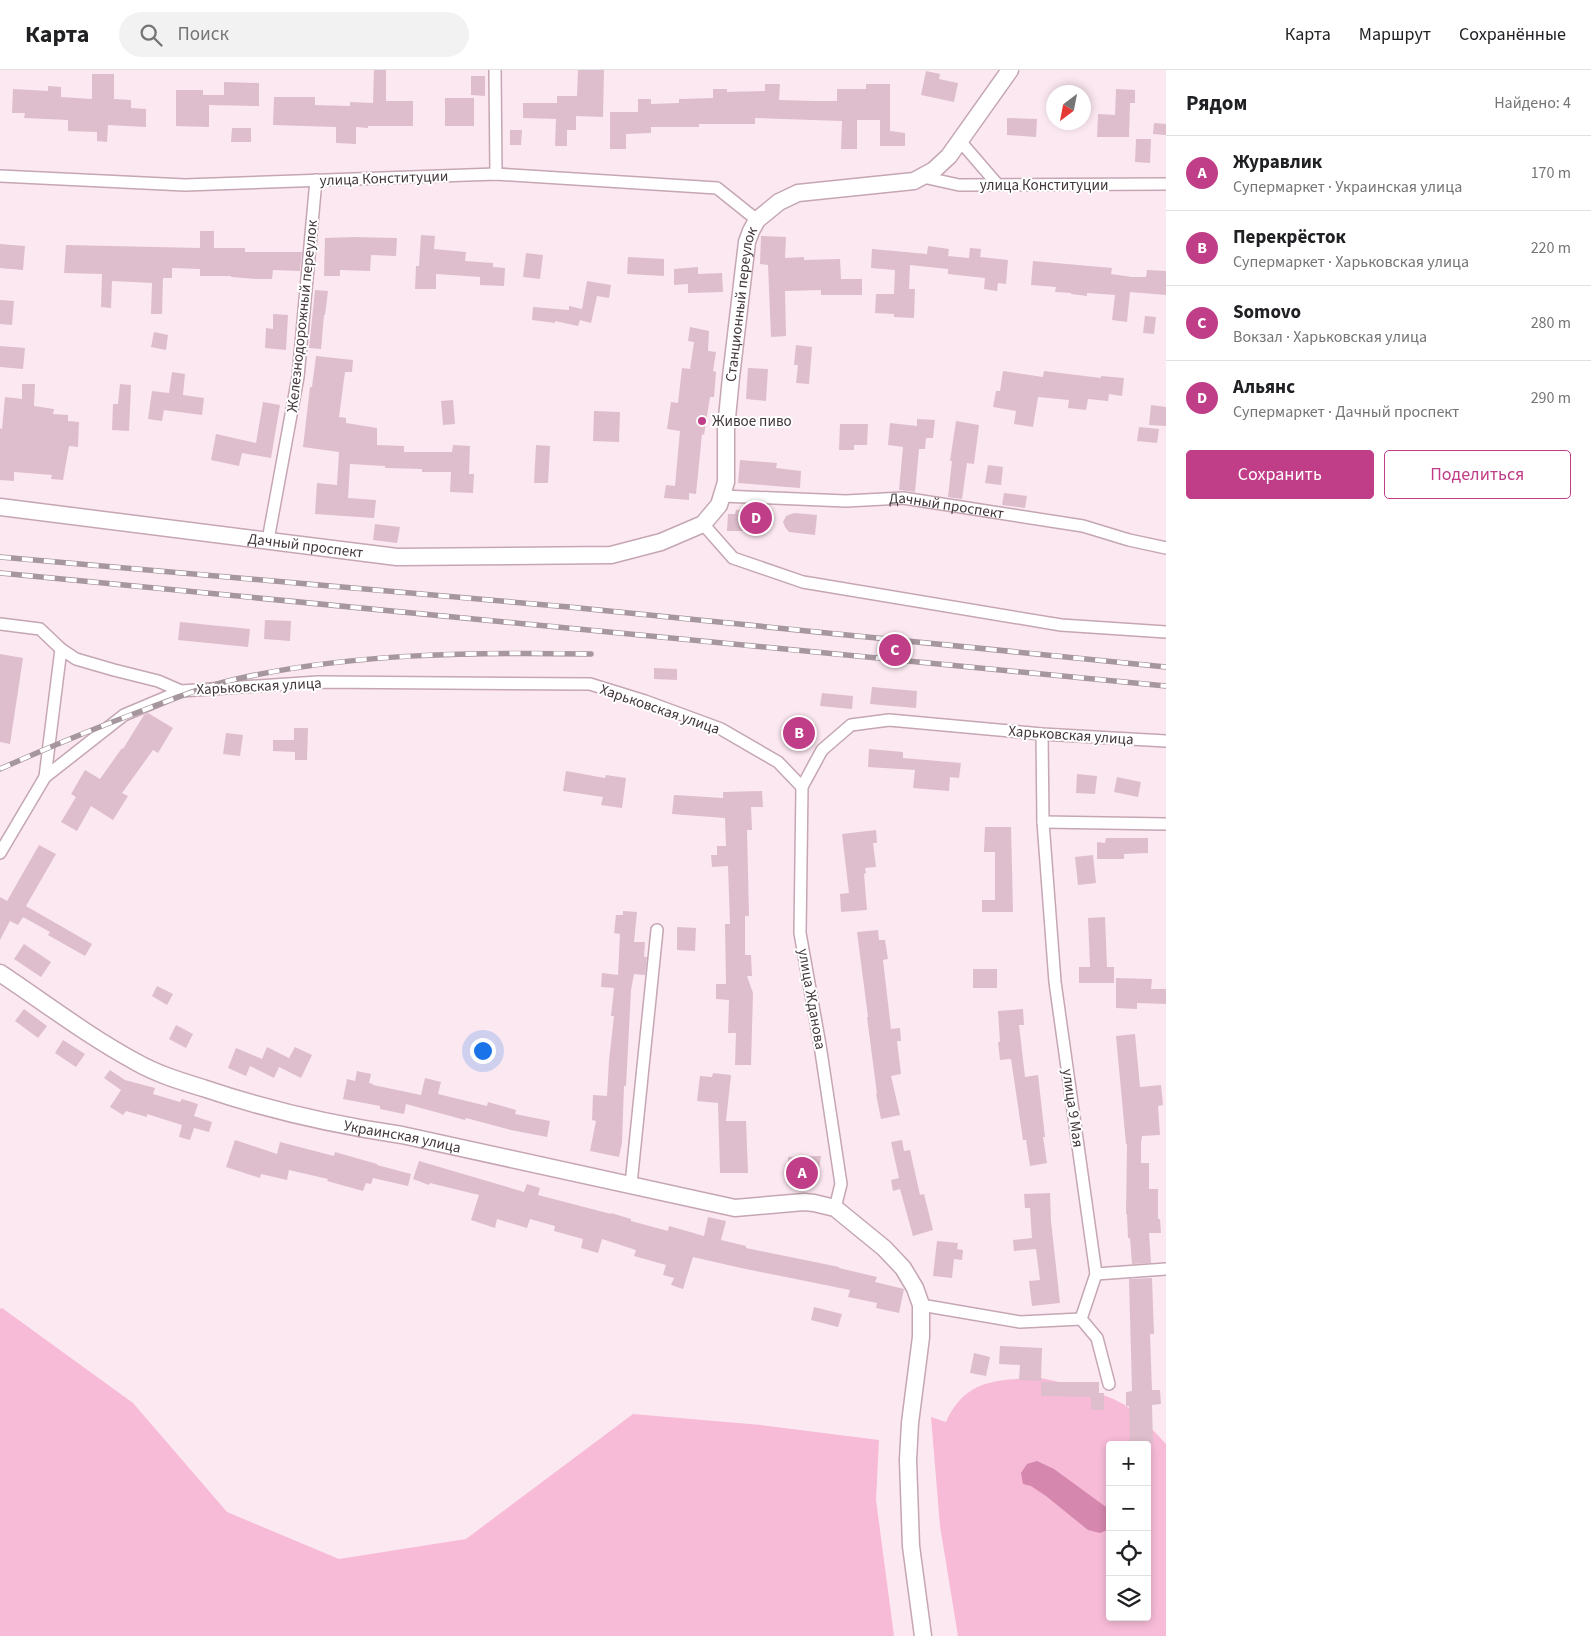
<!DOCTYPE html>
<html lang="ru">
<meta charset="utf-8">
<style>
body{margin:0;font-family:"Source Sans 3",sans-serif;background:#f2f2f2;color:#202124}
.controls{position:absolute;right:15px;bottom:15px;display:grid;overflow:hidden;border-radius:5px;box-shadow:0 2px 8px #0003}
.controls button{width:45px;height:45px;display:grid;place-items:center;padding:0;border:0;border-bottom:1px solid #e0e0e0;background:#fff;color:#202124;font:25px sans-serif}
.compass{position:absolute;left:1046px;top:15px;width:45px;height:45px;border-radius:50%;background:#fff;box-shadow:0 2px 8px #0003;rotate:212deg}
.you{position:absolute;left:482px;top:980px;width:18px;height:18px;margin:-12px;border:4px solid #fff;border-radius:50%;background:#1a73e8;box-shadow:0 0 0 8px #1a73e833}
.badge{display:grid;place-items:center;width:32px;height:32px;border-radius:50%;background:#c03e87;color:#fff;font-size:16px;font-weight:700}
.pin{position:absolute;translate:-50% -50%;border:2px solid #fff;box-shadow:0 1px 5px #0006}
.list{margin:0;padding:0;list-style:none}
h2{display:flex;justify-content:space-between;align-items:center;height:65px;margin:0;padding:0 20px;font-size:21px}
h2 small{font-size:16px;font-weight:400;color:#757577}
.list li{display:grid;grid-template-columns:32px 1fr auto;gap:15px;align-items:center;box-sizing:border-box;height:75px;padding:0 20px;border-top:1px solid #e0e0e0}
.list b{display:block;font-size:19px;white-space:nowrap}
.list p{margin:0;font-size:16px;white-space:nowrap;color:#757577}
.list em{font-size:16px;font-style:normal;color:#757577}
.actions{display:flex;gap:10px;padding:15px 20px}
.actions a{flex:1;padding:11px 0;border:1px solid #c03e87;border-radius:5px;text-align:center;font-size:18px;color:#c03e87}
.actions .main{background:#c03e87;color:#fff}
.icon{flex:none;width:28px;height:28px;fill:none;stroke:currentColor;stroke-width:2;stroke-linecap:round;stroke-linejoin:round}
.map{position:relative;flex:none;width:1166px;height:1566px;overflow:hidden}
header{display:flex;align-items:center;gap:30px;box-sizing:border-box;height:70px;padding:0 25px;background:#fff;border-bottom:1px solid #e0e0e0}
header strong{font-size:24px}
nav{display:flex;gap:28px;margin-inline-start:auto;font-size:18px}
.search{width:350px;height:45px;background:#f2f2f2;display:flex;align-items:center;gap:12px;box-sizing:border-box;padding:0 18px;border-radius:28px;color:#757577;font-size:19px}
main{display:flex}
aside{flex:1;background:#fff}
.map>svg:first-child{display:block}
</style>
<header>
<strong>Карта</strong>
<div class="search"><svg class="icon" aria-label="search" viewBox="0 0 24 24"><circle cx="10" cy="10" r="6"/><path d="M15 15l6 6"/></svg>Поиск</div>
<nav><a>Карта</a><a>Маршрут</a><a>Сохранённые</a></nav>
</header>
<main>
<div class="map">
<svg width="1166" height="1566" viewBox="0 0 1166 1566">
<rect width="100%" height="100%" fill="#fce8f1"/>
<g fill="#f7bbd7" fill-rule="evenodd">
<path d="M2 1238 133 1333 227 1442 339 1489 466 1469 633 1344 761 1355 879 1370 876 1430 894 1566H0V1239Z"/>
<path d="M1041 1308C1069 1314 1098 1320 1123 1334 1138 1343 1154 1361 1166 1374V1566H958L940 1456 931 1347 946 1352C966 1307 1000 1310 1041 1308ZM1110 1375H1147V1547H1110Z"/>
</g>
<path fill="#d587ad" d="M1037 1391 1054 1399 1106 1437 1110 1444 1109 1459 1100 1463 1088 1460 1046 1426 1031 1416 1023 1414 1021 1403 1027 1394Z"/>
<g fill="#debecc">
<path d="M374 0H386V31H413V56H368V58L356 57V74L336 73V57L273 55 274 27H315V35L350 36V32L373 33Z"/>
<path d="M578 0H604L603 47 576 46V60H567V76H555L556 49 523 48V33H557V26H577Z"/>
<path d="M926 1 940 4 939 9 958 13 954 32 921 25Z"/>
<path d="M92 4H114V29L131 30V38L146 39V57L108 55 107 72 97 71V62L68 61V50L24 48 25 43H12L13 19 48 21V16L61 17V27L92 29Z"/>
<path d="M471 6H485V26L471 25Z"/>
<path d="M224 12 259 13V36L209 35V57L176 56V20H203V25H224Z"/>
<path d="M765 14H780L779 30 816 31H837V19H866V14H890V61L905 63V76H880V50H857V79H841L842 51 755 48V54H699V57H651V63L626 64V79H610V42H638V29H651V34L679 33V29L713 28V19H727V22L765 21Z"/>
<path d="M1116 19 1135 20V33H1130L1129 67H1097L1098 44 1115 45Z"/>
<rect x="445" y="28" width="29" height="28"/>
<path d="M1007 48 1037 49 1036 67 1007 65Z"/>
<path d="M1154 53 1166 54V65L1153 64Z"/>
<path d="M232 58H251V72H231Z"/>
<path d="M510 60H522L521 75H510Z"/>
<path d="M1136 69H1151L1150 93 1135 92Z"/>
<path d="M200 161H214V178H245V182H302L300 201 273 200 272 209H256L231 207V206H200V199L172 198V208H163L162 244H151L152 213 112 211 111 238 101 237 102 204 64 203 66 175 200 178Z"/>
<path d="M421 165 435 166 434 179 466 182 465 191 493 193V197L505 198 504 216 480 215V207L436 204V219H415L416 196H419Z"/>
<path d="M761 166 786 167 785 188 804 187V190L840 189 841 209H862V225H821V220L785 221 786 266 771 267 768 195 760 194Z"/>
<path d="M353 167 397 168 396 186 371 185 370 201 340 200V206H324L325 168Z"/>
<path d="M0 174 25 176 23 200 0 198Z"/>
<path d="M928 176 949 179 948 186 969 188 970 178 981 179 980 187 1008 190 1006 214 998 213 997 221 984 219 985 208 948 204V199L910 195 909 219H915L914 248 894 247V244L875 243 876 224H894L895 200 871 198 872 179 927 184Z"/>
<path d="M526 183 543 185 540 209 523 207Z"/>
<path d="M628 187 664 189V206L627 204Z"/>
<path d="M1033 191 1112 198 1111 204 1132 207H1146L1147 200 1166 201V225L1130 222 1127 252 1112 250 1115 225 1087 223V226L1071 224V223L1055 222 1056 217 1031 215Z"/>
<path d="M698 197V204L722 203 723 222 688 223V214L674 215V199Z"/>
<path d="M587 211 611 215 609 228 597 226 591 253 580 250 578 256 555 251V253L532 250 533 237 569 240V236L582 239Z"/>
<path d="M315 220 328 221 325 245H324L321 279 309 278Z"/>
<path d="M0 230 14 231 12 255 0 254Z"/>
<path d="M273 244 288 245 286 280 265 278 266 258 273 259Z"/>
<path d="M1145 246 1156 247 1154 264 1143 263Z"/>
<path d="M690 257 709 261 708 281 716 282 713 301 716 302 714 327H710L704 365 702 364 696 424 689 423V430L664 428 666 415 675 416 680 361 667 359 671 332 678 333 682 298 690 299 694 272 688 271Z"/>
<path d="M154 262 168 265 166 280 151 277Z"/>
<path d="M796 275 812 277 809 314 796 313 798 295H794Z"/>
<path d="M0 276 25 278 23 299 0 297Z"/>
<path d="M316 286 353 290 352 302H345L339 347 346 348V353L377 358V375L404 376V382H452L453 375 470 376 469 404H474L473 423 450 422 451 402H422V399L385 398V396L350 394 348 428 376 430 374 448 315 444 317 413 337 415 339 382 303 377 310 317H312Z"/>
<path d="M748 298 768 299 766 331 746 329Z"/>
<path d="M1003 301 1043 307 1044 301 1101 308V306L1124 308 1122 326 1109 324 1108 331 1088 329 1086 340 1068 338 1069 330 1038 327 1033 357 1014 354 1016 341 993 337 996 321H1000Z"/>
<path d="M172 302 185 304 183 325 204 328 202 345 164 340 162 351 148 349 152 321 169 323Z"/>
<path d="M22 314H35L34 336 54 339 53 344 68 345V351L79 352 78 377 69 376 63 410 51 409 52 405 14 402V411L0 410V358L2 359 5 327 22 329Z"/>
<path d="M120 314 131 315 129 361 112 360 113 334H118Z"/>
<path d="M453 330 455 354 443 355 441 331Z"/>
<path d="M263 332 280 335 271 388 242 383 239 396 211 390 216 364 256 373Z"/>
<path d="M1151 335 1166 337V356L1149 355Z"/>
<path d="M594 341 620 342 619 372 593 371Z"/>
<path d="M917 349 935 350 933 368H926L925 379H919L915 422 899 420 903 377 888 375 890 353 917 356Z"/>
<path d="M956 351 979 355 974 394 967 393 962 429 948 427 952 391H950Z"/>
<path d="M840 354H868L867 375H854V380H839Z"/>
<path d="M1139 357 1159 359 1157 373 1137 371Z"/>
<path d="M536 375 550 376 548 413H534Z"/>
<path d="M740 390 777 393 776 398 801 401 800 418 738 413Z"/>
<path d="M988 395 1003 397 1001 415 985 413Z"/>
<path d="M1004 423 1027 426 1025 438 1002 435Z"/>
<path d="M736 440 754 441V457L743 461H727L728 444H735Z"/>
<path d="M794 443 817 445 815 465 789 462 785 457 783 452 786 446Z"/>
<path d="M375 454 400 457 397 473 373 470Z"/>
<path d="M265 550 291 551 290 571 264 569Z"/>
<path d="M180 552 250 559 248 577 178 570Z"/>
<path d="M0 584 23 588 10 674 0 672Z"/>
<path d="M654 598 677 599V610L654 609Z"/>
<path d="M872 617 917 621 916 638 870 634Z"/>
<path d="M822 623 853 626 852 639 820 636Z"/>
<path d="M148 643 173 658 158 683 153 680 122 723 128 726 113 750 91 736 77 761 61 752 76 727 71 724 85 700 100 709 122 678 123 679 144 645Z"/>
<path d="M784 652 816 655 814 673 782 670Z"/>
<path d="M294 658H308L307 690H295V682L273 681V670H294Z"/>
<path d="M226 663 243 665 240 686 223 684Z"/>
<path d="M869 679 903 682V688L961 693 959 708 950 707 949 721 913 718 915 700 868 697Z"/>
<path d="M566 701 605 708 606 705 626 708 622 738 601 735 603 727 563 721Z"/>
<path d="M1077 704 1097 706 1095 724 1076 723Z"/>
<path d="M1117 707 1141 712 1138 727 1114 722Z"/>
<path d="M762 721 763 737H751L752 760H747L749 846H745V885H751L752 906H747L753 923 751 995H735L736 963H728L729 930 716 929V914H726L725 854H730L728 796 712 797 711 785H717V776H726L725 748 672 744 674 725 723 728V722Z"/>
<path d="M985 757H1011L1013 842H982V830H995V782H984Z"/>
<path d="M876 760 877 773H873L876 797 865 798 866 803 864 804 867 840 841 842 840 824 849 823 842 764Z"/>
<path d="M1106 768H1148V783L1124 784V789H1097V772L1105 773Z"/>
<path d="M39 775 56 784 26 836 92 874 85 886 48 865 50 862 23 847 18 855 10 851 0 870V827L7 831Z"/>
<path d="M1093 785 1096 813 1078 815 1075 787Z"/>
<path d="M623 841 637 842 634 872H645L644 887H647L645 905 634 904 631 920 626 1016H624L622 1073 619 1087 590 1081 596 1051 592 1050 593 1025 607 1026 609 991 614 946H611L614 918 601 917 602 903 618 905 620 864 614 863 616 845H623Z"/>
<path d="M1105 847 1107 897H1114V913H1079V897H1090L1088 848Z"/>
<path d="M677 857 696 858 695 881 677 880Z"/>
<path d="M878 860 879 870H885L888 889 883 890 891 959 900 958 901 971H897L901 1004 891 1006 900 1045 881 1049 876 1024H877L867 947H868L857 862Z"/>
<path d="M24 874 51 892 41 907 14 889Z"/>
<rect x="973" y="899" width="24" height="19"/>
<path d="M1116 908 1152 909 1151 919H1166V934L1137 933V939L1116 938Z"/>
<path d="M157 916 173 924 167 935 152 926Z"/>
<path d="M24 939 47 956 38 968 15 951Z"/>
<path d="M1023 939 1024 955H1019L1025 1007 1038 1005 1045 1067H1043L1047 1093 1030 1096 1026 1070H1023L1011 989 1000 990 998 972H1000L998 941Z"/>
<path d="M176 955 193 964 186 978 169 969Z"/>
<path d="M1135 964 1140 1017 1161 1015 1163 1035 1158 1036 1160 1065 1142 1066 1141 1073V1093H1149V1119H1158V1149H1160L1161 1163H1149L1151 1193 1132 1194 1130 1168H1128L1127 1144H1126L1127 1074H1126L1116 966Z"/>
<path d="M63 970 85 984 76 997 55 983Z"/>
<path d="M267 977 289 988 295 977 312 985 301 1008 279 997 274 1008 250 996 246 1006 228 998 236 978 262 989Z"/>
<path d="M110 1000 125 1010 155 1018 153 1024 180 1032 182 1029 198 1034 194 1046 212 1052 209 1062 194 1058 190 1070 179 1067 182 1055 147 1044V1047L126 1041 123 1045 110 1037 121 1020 104 1008Z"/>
<path d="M357 1001 371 1004 369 1013 373 1014V1015L421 1025 425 1008 441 1012 438 1024 487 1036 488 1032 516 1040 515 1044 550 1051 547 1067 511 1060 466 1048 465 1050 406 1034 404 1044 380 1039V1036L343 1029 347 1009 355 1011Z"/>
<path d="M713 1003 731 1005 726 1051H746L748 1103H720L718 1033 697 1031 700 1006 712 1007Z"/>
<path d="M235 1070 277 1084 280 1072 334 1086 335 1082 377 1094V1095L411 1104 408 1116 373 1108 371 1114 366 1113 363 1121 327 1111 328 1109 289 1100 287 1110 261 1104 260 1108 226 1097Z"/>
<path d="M902 1070 904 1081 910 1080 920 1125 924 1124 933 1160 913 1166 900 1119 893 1121 891 1110 899 1108 891 1072Z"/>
<path d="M821 1086 819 1099 813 1107 804 1112 796 1113 788 1112V1087Z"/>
<path d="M419 1091 524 1122 527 1114 540 1118 538 1125 611 1144V1143L631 1149V1151L668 1161 669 1156 704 1166 708 1147 726 1151 721 1170 746 1176V1178L839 1197V1198L877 1207 875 1212 904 1219 899 1243 876 1238 877 1233 848 1227 850 1220 741 1198 693 1187 683 1219 671 1215 674 1208 663 1205 666 1195 634 1186 636 1180 602 1169 598 1183 581 1178 583 1169 554 1161 555 1156 530 1149 527 1158 497 1149 495 1158 471 1150 479 1125 430 1113 429 1115 413 1109Z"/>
<path d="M1050 1123 1051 1151 1060 1233 1032 1236 1029 1211 1040 1210 1036 1179 1014 1181 1013 1170 1032 1168 1030 1138H1025L1024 1124Z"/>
<path d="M937 1171 958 1173 957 1179 963 1180 962 1190 954 1189 952 1208 933 1206Z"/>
<path d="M1152 1208 1154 1264H1150L1152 1320H1160L1161 1334 1152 1335 1153 1373 1130 1374 1129 1336H1126V1322L1132 1321 1129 1209Z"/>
<path d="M814 1237 842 1244 838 1257 811 1250Z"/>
<path d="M1000 1276 1042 1278 1041 1311 1019 1310 1020 1295 999 1294Z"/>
<path d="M974 1283 990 1287 986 1306 970 1303Z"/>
<path d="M1041 1312H1099V1323H1104V1340H1091V1327L1041 1326Z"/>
</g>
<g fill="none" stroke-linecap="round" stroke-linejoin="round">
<defs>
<g id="street">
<path d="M495 0 496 104"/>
<path d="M960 71 998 115"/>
<path d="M0 106 185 115 496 104 717 118 757 150"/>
<path d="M923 107 959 115 1166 114"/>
<path id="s1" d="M722 426 846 431 903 428 1083 456 1129 470 1166 478"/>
<path d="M703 454 733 488 803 512 1061 555 1166 562"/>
<path d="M268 470 298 307 316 110"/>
<path d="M0 554 40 559 61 579 76 589 114 600 158 611 181 621 318 612 590 614 645 631 721 659 778 692 802 717"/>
<path d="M45 707 61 579"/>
<path d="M1043 752 1166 754"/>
<path d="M0 783 45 707 124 645 181 621"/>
<path d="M631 1114 657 860"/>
<path d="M835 1138 841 1114 820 975 800 863 802 717 822 680 851 655 889 650 1042 664 1166 671"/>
<path d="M1096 1204 1166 1199"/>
<path d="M921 1235 1020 1252 1081 1249 1096 1204 1055 912 1043 752 1042 664"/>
<path d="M1081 1249 1097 1268 1109 1314"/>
</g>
<g id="secondary">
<path id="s2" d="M0 437 397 487 611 485 661 472 703 454 719 435 726 412V358L731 307 747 172 751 161 757 150 779 132 798 123 914 111 934 100 949 86 1010 0"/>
<path id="s3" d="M0 903C45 933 88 966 136 992 157 1004 180 1011 203 1018 268 1040 334 1055 402 1065L735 1138 804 1132 814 1133 835 1138 884 1178 903 1198 915 1218 921 1235V1267L910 1353 908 1390 911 1476 923 1566"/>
</g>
</defs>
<use href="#street" stroke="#c5a6b4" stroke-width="14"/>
<use href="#secondary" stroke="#c5a6b4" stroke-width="19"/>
<use href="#street" stroke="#fff" stroke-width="11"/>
<use href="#secondary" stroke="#fff" stroke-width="16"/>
<defs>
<g id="rail">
<path d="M0 487 569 537 1166 597"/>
<path d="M0 503 1166 616"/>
<path d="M0 699C47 678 95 658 144 640 176 628 207 615 241 608 355 583 475 582 591 584"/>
</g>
</defs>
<use href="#rail" stroke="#a6969d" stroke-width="5.5"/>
<use href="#rail" stroke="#fff" stroke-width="4" stroke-dasharray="11" stroke-linecap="butt"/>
</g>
<circle fill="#c03e87" stroke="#fff" stroke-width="2" cx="702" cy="351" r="5"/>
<g text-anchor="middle" stroke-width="4" stroke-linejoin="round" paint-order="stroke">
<g font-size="15" fill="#43373c" stroke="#fff">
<text transform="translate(384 108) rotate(-2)" y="5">улица Конституции</text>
<text x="1044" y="120">улица Конституции</text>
<text dy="5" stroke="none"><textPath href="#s2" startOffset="939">Станционный переулок</textPath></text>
<text transform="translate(302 246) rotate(-84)" y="5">Железнодорожный переулок</text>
<text dy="5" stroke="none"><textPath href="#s1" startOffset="225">Дачный проспект</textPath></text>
<text dy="5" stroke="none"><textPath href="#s2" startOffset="308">Дачный проспект</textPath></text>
<text transform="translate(259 616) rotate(-3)" y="5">Харьковская улица</text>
<text transform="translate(660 639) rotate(19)" y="5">Харьковская улица</text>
<text transform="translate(1071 665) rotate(4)" y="5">Харьковская улица</text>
<text transform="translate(812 929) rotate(80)" y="5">улица Жданова</text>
<text transform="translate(1073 1038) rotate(82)" y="5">улица 9 Мая</text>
<text dy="5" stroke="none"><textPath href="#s3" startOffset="440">Украинская улица</textPath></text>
</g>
<g font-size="15" fill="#43373c" stroke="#fff" text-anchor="start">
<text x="712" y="356">Живое пиво</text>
</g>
</g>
</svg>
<div class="controls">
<button>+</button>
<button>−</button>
<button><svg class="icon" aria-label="locate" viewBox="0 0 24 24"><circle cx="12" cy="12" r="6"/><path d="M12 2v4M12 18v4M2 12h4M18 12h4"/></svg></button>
<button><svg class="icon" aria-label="layers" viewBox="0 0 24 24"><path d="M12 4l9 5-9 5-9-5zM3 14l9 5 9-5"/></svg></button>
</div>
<svg class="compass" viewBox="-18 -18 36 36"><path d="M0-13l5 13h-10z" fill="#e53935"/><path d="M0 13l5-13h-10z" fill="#757577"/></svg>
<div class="you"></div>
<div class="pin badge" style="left:802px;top:1103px">A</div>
<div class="pin badge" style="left:799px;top:663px">B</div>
<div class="pin badge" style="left:895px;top:580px">C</div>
<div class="pin badge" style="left:756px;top:448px">D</div>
</div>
<aside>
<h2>Рядом<small>Найдено: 4</small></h2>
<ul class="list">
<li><span class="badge">A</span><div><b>Журавлик</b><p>Супермаркет · Украинская улица</p></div><em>170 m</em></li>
<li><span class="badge">B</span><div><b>Перекрёсток</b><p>Супермаркет · Харьковская улица</p></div><em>220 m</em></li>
<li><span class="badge">C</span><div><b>Somovo</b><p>Вокзал · Харьковская улица</p></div><em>280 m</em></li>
<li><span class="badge">D</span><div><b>Альянс</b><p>Супермаркет · Дачный проспект</p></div><em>290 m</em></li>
</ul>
<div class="actions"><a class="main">Сохранить</a><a>Поделиться</a></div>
</aside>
</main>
